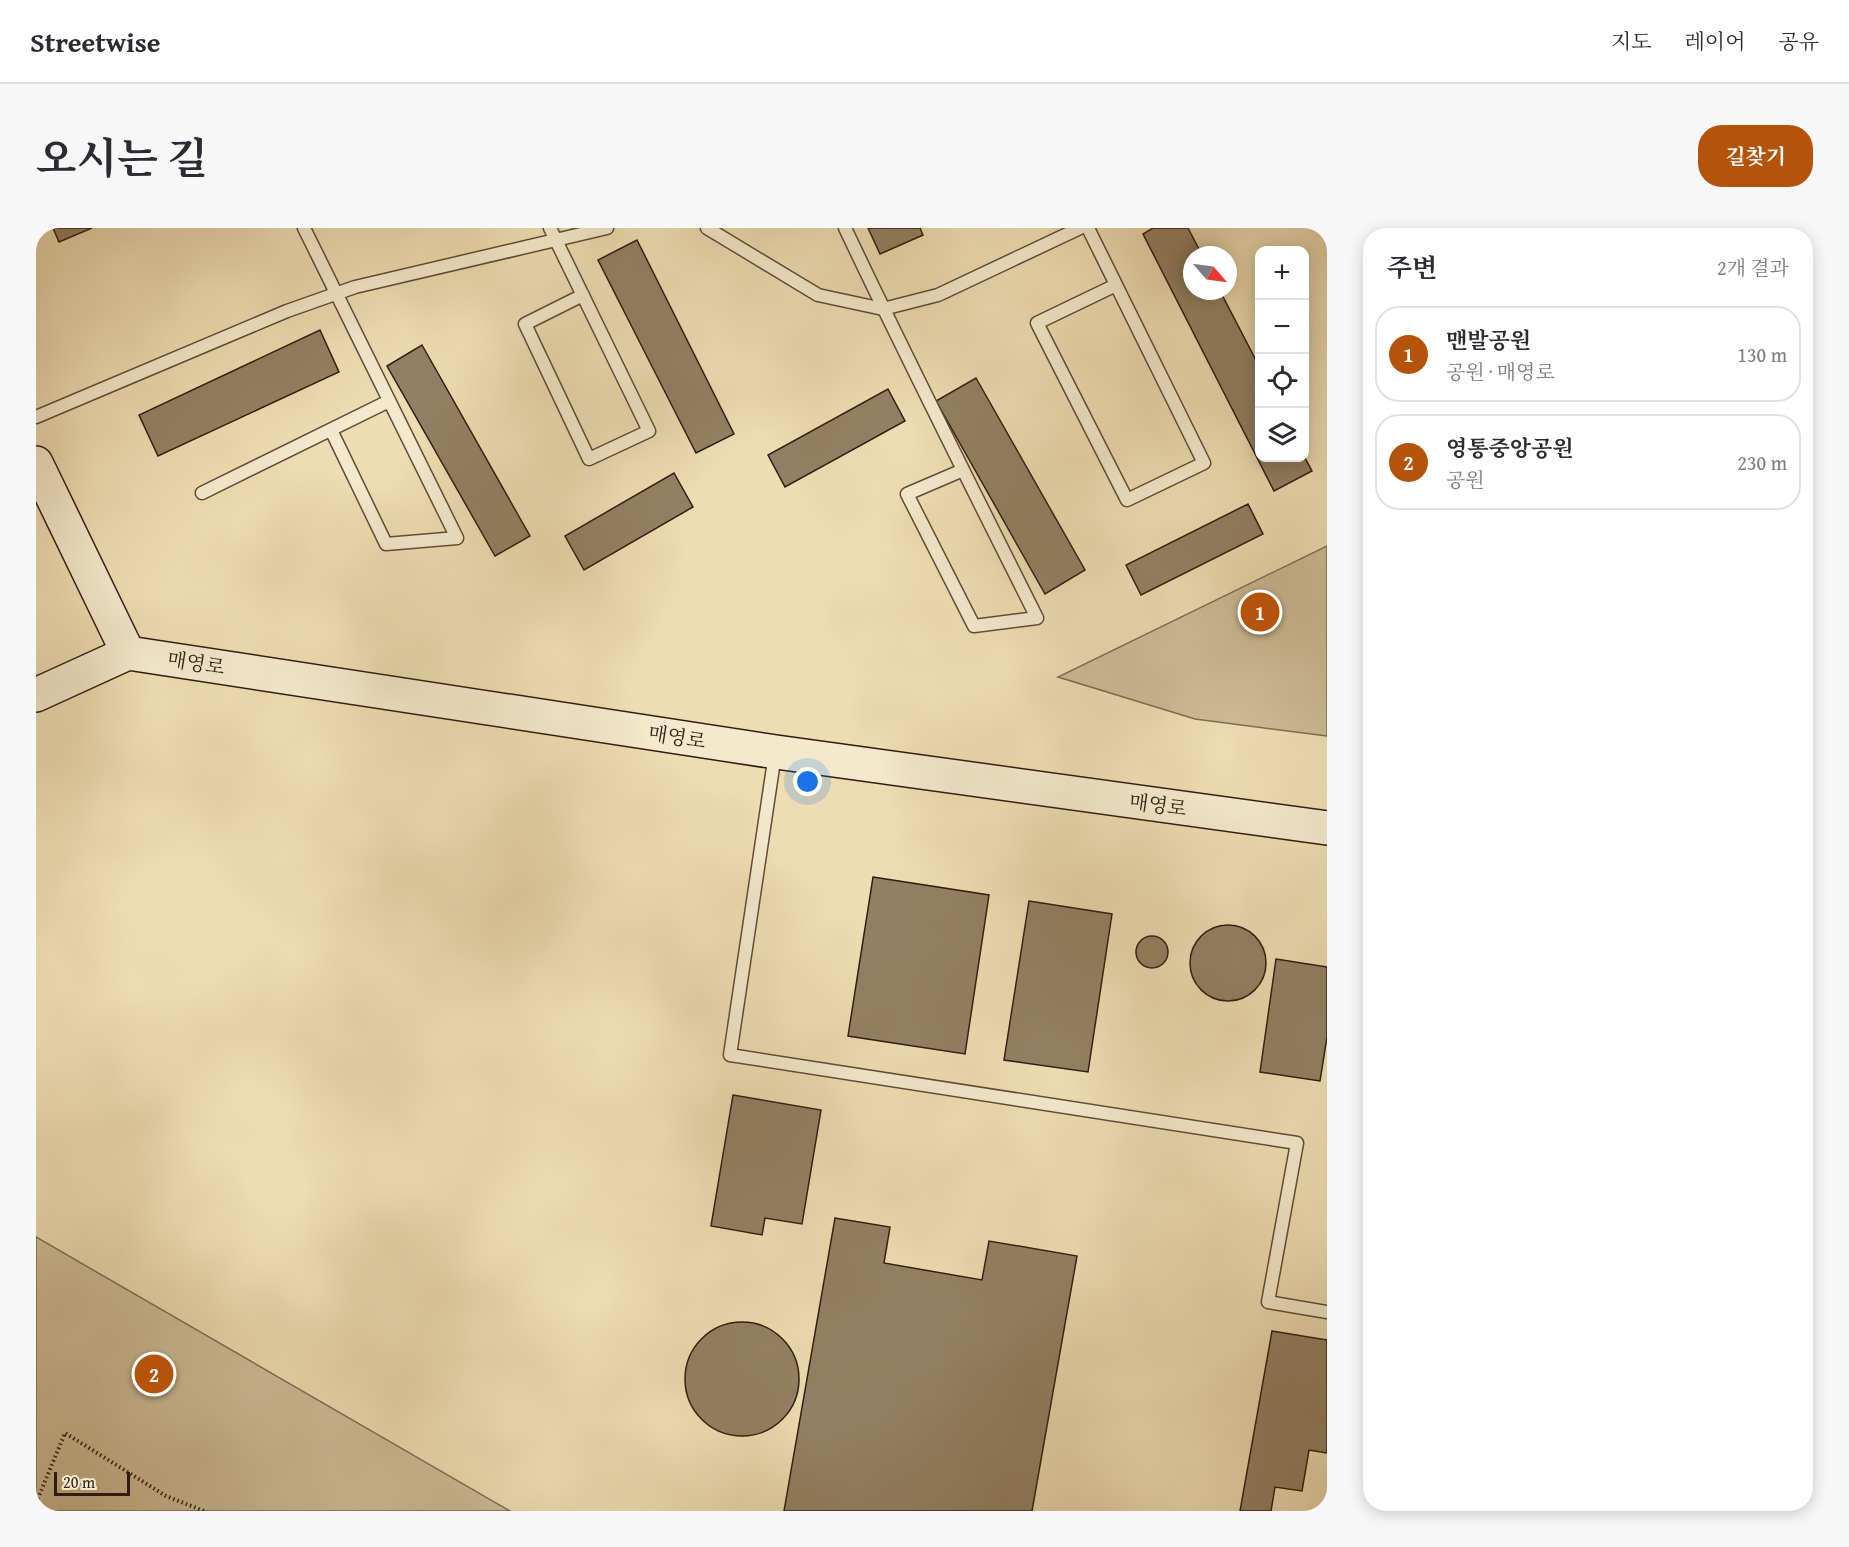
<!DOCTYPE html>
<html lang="ko">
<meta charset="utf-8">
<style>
body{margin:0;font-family:"Gentium Book Plus","Noto Serif KR",serif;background:#f7f7f7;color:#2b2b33}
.controls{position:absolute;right:18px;top:18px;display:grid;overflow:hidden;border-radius:12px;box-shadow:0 3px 15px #0003}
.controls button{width:54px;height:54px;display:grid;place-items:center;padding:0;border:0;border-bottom:2px solid #e1e1e2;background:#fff;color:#2b2b33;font:30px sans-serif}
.compass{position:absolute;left:1147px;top:18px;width:54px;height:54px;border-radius:50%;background:#fff;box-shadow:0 3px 15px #0003;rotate:118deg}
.scale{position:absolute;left:18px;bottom:15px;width:76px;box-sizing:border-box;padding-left:6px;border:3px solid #301c10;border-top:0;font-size:16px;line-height:21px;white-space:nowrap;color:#301c10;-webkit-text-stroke:4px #f4e9cd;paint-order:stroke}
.you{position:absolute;left:772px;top:554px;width:21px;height:21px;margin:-15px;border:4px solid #fff;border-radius:50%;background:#1a73e8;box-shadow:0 0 0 9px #1a73e833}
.badge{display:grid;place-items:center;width:39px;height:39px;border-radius:50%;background:#b45309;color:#fff;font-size:20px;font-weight:700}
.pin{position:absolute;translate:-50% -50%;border:3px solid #fff;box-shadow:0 2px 6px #0006}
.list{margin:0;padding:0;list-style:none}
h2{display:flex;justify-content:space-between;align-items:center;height:78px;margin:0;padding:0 24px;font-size:26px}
h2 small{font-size:20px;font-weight:400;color:#7c7c81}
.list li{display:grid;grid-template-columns:39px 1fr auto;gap:18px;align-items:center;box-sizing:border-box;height:96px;margin:0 12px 12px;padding:0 12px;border:2px solid #e1e1e2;border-radius:24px}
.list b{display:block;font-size:22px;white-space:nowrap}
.list p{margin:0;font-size:20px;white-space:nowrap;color:#7c7c81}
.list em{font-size:20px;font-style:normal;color:#7c7c81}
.icon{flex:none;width:33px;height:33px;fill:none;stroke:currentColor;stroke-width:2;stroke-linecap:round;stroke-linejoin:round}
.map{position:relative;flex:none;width:1291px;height:1283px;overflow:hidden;border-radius:24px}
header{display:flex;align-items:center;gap:36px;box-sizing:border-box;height:84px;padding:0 30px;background:#fff;border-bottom:2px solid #e1e1e2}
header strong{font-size:28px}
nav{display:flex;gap:33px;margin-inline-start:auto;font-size:21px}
.intro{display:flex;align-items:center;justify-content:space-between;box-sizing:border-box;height:144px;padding:0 36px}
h1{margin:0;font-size:42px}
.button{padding:15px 27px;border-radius:24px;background:#b45309;color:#fff;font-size:21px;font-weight:700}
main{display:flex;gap:36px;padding:0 36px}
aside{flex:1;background:#fff;border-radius:24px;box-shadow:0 3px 15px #0003}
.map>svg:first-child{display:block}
</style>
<header>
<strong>Streetwise</strong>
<nav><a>지도</a><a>레이어</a><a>공유</a></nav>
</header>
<div class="intro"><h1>오시는 길</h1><a class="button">길찾기</a></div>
<main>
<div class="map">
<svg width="1291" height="1283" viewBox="0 0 1291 1283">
<rect width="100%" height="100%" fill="#eeddb2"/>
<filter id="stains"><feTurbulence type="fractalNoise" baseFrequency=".00333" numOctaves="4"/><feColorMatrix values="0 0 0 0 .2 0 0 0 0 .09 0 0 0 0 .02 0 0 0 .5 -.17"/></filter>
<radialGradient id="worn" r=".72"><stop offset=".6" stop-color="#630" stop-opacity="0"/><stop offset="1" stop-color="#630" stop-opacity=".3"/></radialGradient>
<g fill="#cebc96" stroke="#7f6c53" stroke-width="1.5">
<path d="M1291 318V508L1159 491 1022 449Z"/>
<path d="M0 1009 474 1283H0Z"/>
</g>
<g fill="#938064" stroke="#301c10" stroke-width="1.5">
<path d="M17 0H56L23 14Z"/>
<path d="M832 0H884L887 7 844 26Z"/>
<path d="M1117 0H1152L1166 27H1156V63H1184L1224 140V230H1268V228L1276 243 1238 263 1107 6Z"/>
<path d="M601 12 698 206 660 225 562 32Z"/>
<path d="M284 102 303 144 122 228 103 187Z"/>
<path d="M386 117 494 308 459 328 351 138Z"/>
<path d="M940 150 1049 342 1009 366 900 173Z"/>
<path d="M852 161 869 193 749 259 732 227Z"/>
<path d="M638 245 657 279 548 342 529 308Z"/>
<path d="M1212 276 1227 306 1105 367 1090 337Z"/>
<path d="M837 649 953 667 929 826 812 808Z"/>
<path d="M993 673 1076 686 1052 844 968 832Z"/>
<circle cx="1192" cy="735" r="38"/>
<circle cx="1116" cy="724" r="16"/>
<path d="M1240 731 1291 739V809L1284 853 1224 844Z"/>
<path d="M697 867 785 882 766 996 729 990 726 1007 675 998Z"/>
<path d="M799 990 854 999 848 1035 946 1052 953 1013 1041 1028 996 1283H748Z"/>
<circle cx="706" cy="1151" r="57"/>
<path d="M1236 1103 1291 1112V1225L1273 1222 1266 1263 1239 1259 1235 1283H1204Z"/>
</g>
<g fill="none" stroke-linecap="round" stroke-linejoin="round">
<defs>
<g id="lane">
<path d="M268 0 421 310 350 316 295 202"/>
<path d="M514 0 613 203 553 231 489 96 547 67"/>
<path d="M671 0 782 67 847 81 902 67 1044 0"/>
<path d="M809 0C871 131 936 260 1001 390L938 398 871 266 927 242"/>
<path d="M1052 0 1168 235 1091 272 1001 95 1080 57"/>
<path d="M0 189 251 83 319 59 571 0"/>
<path d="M166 265 353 173"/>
<path d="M739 526 694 827 1261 915 1232 1074 1291 1084"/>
</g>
<g id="secondary">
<path d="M0 235 92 425"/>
<path d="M0 467 92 425 740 524 1291 600"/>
</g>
</defs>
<use href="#lane" stroke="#604c38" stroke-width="15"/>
<use href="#secondary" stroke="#301c10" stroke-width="36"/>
<path stroke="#301c10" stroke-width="4" stroke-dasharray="1.5 3" stroke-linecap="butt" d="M0 1275 29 1205 130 1268 168 1283"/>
<use href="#lane" stroke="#f4e9cd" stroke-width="12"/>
<use href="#secondary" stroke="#f4e9cd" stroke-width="33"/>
</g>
<g text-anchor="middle" stroke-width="4.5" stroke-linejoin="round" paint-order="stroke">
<g font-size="20" fill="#301c10" stroke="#f4e9cd">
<text transform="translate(160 435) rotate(9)" y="7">매영로</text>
<text transform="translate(641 509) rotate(9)" y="7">매영로</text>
<text transform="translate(1122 577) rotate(8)" y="7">매영로</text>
</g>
</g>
<rect width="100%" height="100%" filter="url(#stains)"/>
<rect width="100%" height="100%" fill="url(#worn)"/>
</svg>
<div class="controls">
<button>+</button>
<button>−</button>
<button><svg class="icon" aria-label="locate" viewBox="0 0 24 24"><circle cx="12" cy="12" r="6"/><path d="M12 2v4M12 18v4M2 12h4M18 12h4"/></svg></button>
<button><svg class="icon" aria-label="layers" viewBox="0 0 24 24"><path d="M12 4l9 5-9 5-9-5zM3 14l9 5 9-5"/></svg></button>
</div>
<svg class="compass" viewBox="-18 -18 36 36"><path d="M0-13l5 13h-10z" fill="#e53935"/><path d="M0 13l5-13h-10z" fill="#7c7c81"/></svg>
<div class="scale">20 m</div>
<div class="you"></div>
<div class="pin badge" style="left:1224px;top:384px">1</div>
<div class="pin badge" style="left:118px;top:1146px">2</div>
</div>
<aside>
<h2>주변<small>2개 결과</small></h2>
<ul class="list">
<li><span class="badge">1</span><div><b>맨발공원</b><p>공원 · 매영로</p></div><em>130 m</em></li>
<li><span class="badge">2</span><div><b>영통중앙공원</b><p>공원</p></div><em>230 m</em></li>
</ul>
</aside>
</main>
